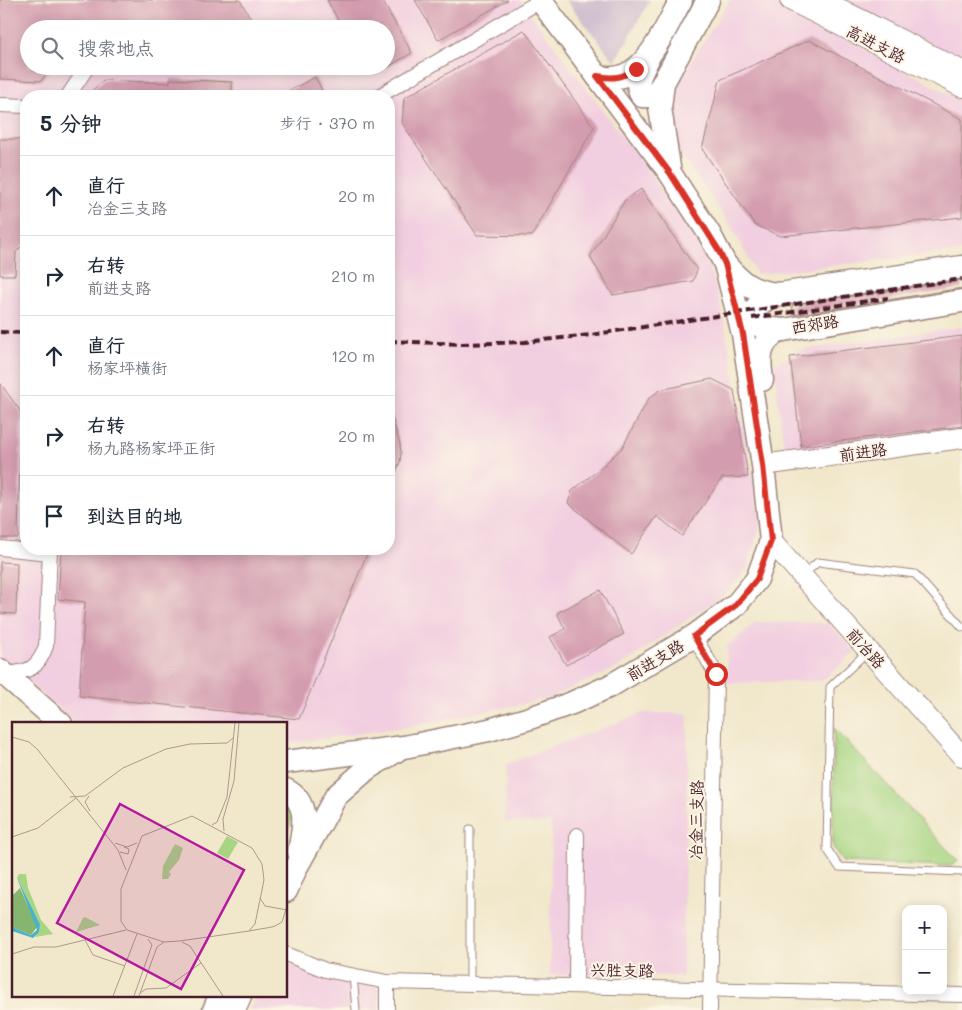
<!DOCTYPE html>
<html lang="zh">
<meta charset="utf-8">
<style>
body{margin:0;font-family:Mali,"LXGW WenKai TC",sans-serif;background:#f6f6f7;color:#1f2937}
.controls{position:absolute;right:15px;bottom:15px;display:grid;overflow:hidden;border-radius:10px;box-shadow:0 2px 12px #0003}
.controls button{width:45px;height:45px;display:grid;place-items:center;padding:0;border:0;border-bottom:1px solid #e0e1e3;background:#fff;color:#1f2937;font:25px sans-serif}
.stop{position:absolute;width:15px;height:15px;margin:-11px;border:4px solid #d93025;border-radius:50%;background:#fff}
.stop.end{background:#d93025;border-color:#fff;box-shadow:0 1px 5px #0008}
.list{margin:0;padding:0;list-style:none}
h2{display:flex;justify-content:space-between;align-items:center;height:65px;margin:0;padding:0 20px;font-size:21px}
h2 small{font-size:16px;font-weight:400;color:#747a83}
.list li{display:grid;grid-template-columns:32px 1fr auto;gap:15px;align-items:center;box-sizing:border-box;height:80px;padding:0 20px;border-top:1px solid #e0e1e3}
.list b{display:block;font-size:19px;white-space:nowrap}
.list p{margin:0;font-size:16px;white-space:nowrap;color:#747a83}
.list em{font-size:16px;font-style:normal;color:#747a83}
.icon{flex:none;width:28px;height:28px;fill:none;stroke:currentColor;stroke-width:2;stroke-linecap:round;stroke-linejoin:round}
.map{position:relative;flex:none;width:962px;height:1010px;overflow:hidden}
.search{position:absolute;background:#fff;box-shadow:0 2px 12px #0003;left:20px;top:20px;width:375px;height:55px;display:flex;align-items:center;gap:12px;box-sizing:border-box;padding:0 18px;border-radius:28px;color:#747a83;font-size:19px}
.panel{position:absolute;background:#fff;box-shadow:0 2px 12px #0003;left:20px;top:90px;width:375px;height:465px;border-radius:20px}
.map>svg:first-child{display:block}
</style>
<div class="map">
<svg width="962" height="1010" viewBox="0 0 962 1010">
<rect width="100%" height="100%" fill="#fcf5e5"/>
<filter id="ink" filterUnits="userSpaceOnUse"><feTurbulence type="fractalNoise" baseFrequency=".02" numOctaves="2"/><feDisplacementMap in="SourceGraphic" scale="10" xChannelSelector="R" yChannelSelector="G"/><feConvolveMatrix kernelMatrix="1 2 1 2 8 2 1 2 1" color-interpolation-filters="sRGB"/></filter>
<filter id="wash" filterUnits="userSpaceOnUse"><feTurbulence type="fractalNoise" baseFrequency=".0096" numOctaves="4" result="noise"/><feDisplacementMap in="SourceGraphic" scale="20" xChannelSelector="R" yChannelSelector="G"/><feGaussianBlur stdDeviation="1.12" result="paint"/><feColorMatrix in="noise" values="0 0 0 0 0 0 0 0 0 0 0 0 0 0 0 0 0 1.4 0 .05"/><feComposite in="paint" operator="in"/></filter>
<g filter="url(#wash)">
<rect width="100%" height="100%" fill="#f1e8cc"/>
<g fill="#f2cfe0" fill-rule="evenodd">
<path d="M0 0H520L685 220 703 249 709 265 721 305 761 522 748 568 727 592 619 667 547 699 405 727 286 744V724H77L0 658ZM29 29H386V66H29ZM26 96H389V549H26Z"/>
<path d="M730 0H772L962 101V251L757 274 728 221 675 147 669 132 679 81Z"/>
<path d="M843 0H962V56L958 58Z"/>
<path d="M962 327V434L791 455 784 448 774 365 799 350Z"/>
<path d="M756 622 829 623 855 652 822 681 727 683V646Z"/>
<path d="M643 713 688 714 683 976 550 975 551 823 505 822 506 764Z"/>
<path d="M286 962 323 976 379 987V1010H250L255 996H286Z"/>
</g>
<path fill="#cfbdcf" d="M566 0H650L615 62Z"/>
<g fill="#a7d582" stroke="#787a56">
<path d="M834 728 958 861 951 866 843 862 833 847Z"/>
<path d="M286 798 293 816 286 833Z"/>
</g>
<g id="blocks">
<g fill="#d39caf">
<path d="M0 0H240L257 29H196L82 23 78 29H29V66H52L41 81 0 79Z"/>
<path d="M327 0H382L412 53 386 68V29H343Z"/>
<path d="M415 0H508L438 40Z"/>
<path d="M524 30 594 127 532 236 477 235 402 123 404 98Z"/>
<path d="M809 40 962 119V217L780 236 755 225 702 149 720 80Z"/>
<path d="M315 77 325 96H279Z"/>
<path d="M170 79 232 82V96H86L104 80 170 83Z"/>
<path d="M0 139H26V242L16 252 15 275H0Z"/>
<path d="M641 189 697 270 693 281 613 295 590 257 625 200Z"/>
<path d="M962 280V288L793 315 792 305Z"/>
<path d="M962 336V426L801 446 790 357Z"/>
<path d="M712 379 734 390 748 477 722 478 682 536 657 516 631 554 568 503 572 491 597 471 622 448 649 398 660 390Z"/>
<path d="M0 383 21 412 18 538H0Z"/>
<path d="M391 414 400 444 401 453 400 462 389 488V415Z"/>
<path d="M61 549H369L299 719 79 696 85 602 58 599Z"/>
<path d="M0 562 17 563 16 614 0 613Z"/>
<path d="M600 590 624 634 566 665 550 637 565 629 557 613Z"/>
</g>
</g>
</g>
<g filter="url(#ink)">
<use href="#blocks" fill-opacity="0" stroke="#9e847c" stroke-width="1"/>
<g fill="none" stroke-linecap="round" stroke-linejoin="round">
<defs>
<g id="lane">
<path d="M804 574 818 562 915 574 962 627"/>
<path d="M867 652 830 687 827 849 839 867 962 872"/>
<path d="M353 975 356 1010"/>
<path d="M470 984V829"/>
</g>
<g id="street">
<path d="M68 96 88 66"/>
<path d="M379 96 540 1"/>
<path d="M0 105 26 106"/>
<path d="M0 548 50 553"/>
<path d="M694 636 716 674 710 1010"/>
<path d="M5 674C29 672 38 669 46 646L50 549"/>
<path d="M286 954 325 970 387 982 962 995"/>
<path d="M387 982V1010"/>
<path d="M576 986 577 835"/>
</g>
<g id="secondary">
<path d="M790 0 962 87"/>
<path d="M822 0 962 71"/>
<path d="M763 465 962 438"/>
<path d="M771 541 962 756"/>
</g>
<g id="primary">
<path d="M648 59C642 72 633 83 642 96 654 97 656 93 663 83"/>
<path d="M597 76C602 77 607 79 612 78 647 77 666 26 681 0"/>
<path d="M669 167 660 108 663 83 708 0"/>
<path d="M725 264C742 284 753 292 779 294L962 267"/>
<path d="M779 294C763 300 742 310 763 328L783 330"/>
<path d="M762 380C759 359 758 345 777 331L962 301"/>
<path d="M0 670 61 724"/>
<path d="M286 762 404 747 489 730 530 718 572 703 610 686 694 636 736 605 757 579 771 541 763 465 743 334 725 264 710 235 670 173 540 0"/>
<path d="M286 790C311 803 303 829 299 852"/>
<path d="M286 891 296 868 336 796 368 768 396 751"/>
<path d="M214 1010 220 996"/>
<path d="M234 1010 240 996"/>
</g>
</defs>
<use href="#lane" stroke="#9e847c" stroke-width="9"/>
<use href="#street" stroke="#9e847c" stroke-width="16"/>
<use href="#secondary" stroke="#9e847c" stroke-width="22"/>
<use href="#primary" stroke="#9e847c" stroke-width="25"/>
<use href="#lane" stroke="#fff" stroke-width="7"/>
<use href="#street" stroke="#fff" stroke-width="14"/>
<use href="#secondary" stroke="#fff" stroke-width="20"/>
<use href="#primary" stroke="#fff" stroke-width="22"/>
<g stroke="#4a1f2b" stroke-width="4" stroke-dasharray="8 4" stroke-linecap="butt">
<path d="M752 318 888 298"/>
<path d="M0 332 26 333"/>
<path d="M389 341 463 344 525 342 590 335 962 279"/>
</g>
</g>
</g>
<g fill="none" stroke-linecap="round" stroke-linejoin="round" filter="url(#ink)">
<path stroke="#d93025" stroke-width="6" d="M636 69C621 78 614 79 597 76L670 173 718 249 725 264 743 334 763 465 771 541 757 579 736 605 694 636 716 674"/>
</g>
<g text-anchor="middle" stroke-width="4" stroke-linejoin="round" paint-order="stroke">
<g font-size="16" fill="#4a1f2b" stroke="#fcf5e5">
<text transform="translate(876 44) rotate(27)" y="6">高进支路</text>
<text transform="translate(815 324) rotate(-9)" y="6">西郊路</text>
<text transform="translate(863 452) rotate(-8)" y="6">前进路</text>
<text transform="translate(866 648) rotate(48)" y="6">前冶路</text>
<text transform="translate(655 660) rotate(-31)" y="6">前进支路</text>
<text transform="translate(696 820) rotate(-89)" y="6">冶金三支路</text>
<text transform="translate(622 970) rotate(1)" y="6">兴胜支路</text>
</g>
</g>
<g transform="translate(12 722)">
<rect width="275" height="275" fill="#f1e8cc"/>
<path d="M215 114 226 120 216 137 205 131ZM163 122 171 126 167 138 157 150 159 152 156 157H150L151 144ZM7 152H14L16 166 29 198 41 212 23 215 28 202 5 156ZM73 195 88 203 64 210 71 196Z" fill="#a7d582"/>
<path d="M8 166 25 205 19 213 0 205V174Z" fill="#85b670"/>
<path d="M5 156 28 202 27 210 21 216 0 209V205L19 213 25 208Z" fill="#4ab3c8"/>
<path fill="none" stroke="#ae988c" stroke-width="1" d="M275 12V47M0 15 17 20 25 27 106 128 114 148M77 74 73 80 78 89M58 75 73 74 111 46 154 27 178 22 215 21 221 16M200 103 205 100 215 75 223 1M212 109 211 97 222 59 227 1M0 115 26 106 64 76M103 121 115 125 125 121M108 130 116 132 117 127 112 125M248 176 253 184 275 188M237 209 243 202 252 158 250 142 240 126 180 94 130 114 109 167V199L115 208 152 220 167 219 196 215 237 209 260 205 263 204 270 200 274 187M73 218 81 233 113 244M170 220 178 224 211 274M0 232 22 225H44L114 208M128 271 134 267 154 266 189 241M101 274 125 212M122 274 140 223 136 217M127 274 145 225 152 220"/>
<path fill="#b5179e" fill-opacity="0.15" stroke="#b5179e" stroke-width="2.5" d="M108 82 232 148 169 267 45 201Z"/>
<rect width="275" height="275" fill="none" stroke="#4a1f2b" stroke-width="2.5"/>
</g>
</svg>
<div class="controls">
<button>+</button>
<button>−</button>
</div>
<div class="stop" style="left:716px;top:674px"></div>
<div class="stop end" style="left:636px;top:69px"></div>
<div class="search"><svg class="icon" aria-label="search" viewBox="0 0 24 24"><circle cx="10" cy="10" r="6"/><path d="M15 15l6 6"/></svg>搜索地点</div>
<section class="panel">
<h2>5 分钟<small>步行 · 370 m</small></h2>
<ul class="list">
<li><svg class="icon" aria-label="ahead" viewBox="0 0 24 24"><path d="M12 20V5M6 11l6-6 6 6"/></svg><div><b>直行</b><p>冶金三支路</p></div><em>20 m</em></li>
<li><svg class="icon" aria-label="right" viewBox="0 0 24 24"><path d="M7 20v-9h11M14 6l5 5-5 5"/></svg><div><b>右转</b><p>前进支路</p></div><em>210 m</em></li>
<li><svg class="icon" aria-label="ahead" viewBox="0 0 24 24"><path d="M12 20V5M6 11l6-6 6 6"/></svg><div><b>直行</b><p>杨家坪横街</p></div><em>120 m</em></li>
<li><svg class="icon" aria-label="right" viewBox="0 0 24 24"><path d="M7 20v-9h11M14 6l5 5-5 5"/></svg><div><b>右转</b><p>杨九路杨家坪正街</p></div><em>20 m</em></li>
<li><svg class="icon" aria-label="arrive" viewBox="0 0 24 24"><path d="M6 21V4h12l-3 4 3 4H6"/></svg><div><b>到达目的地</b></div></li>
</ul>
</section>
</div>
